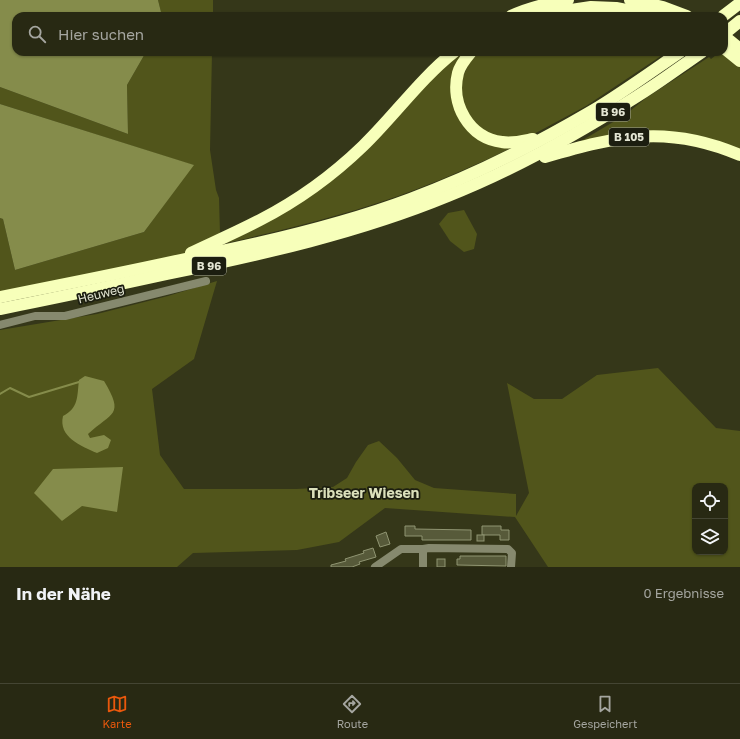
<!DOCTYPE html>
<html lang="de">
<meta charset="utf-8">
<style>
body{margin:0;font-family:"Golos Text",sans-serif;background:#30311c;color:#f1f3f6}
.controls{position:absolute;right:12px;bottom:12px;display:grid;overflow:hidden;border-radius:8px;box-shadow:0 1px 3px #0004}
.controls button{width:36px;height:36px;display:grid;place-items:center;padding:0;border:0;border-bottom:1px solid #444533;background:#282913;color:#f1f3f6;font:20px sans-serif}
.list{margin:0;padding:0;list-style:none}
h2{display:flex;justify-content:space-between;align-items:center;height:52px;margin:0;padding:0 16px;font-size:17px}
h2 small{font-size:13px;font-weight:400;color:#a5a6a0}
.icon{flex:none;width:22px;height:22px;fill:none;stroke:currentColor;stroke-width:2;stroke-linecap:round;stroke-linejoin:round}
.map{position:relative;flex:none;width:740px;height:567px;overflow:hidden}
.search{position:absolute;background:#282913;box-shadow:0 1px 3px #0004;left:12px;right:12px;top:12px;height:44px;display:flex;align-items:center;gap:10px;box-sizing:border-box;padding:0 14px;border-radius:12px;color:#a5a6a0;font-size:15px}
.sheet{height:116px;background:#282913}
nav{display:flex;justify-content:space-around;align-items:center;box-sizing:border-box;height:56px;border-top:1px solid #444533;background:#282913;font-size:11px;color:#a5a6a0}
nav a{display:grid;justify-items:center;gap:2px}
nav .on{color:#ea580c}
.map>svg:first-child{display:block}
</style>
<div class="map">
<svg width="740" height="567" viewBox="0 0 740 567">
<rect width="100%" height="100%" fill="#353719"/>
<g fill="#51551b" fill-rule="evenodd">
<path d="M158 0H213V16H162Z"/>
<path d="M604 10 643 16H549Z"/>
<path d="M146 52H212L210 150 216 190 219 198 220 234 172 262 0 297V218L3 219 15 270 144 232 193 165 0 104V87L128 134 127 85Z"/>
<path d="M460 52H466L458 115 511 148C480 163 449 177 417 189 349 215 279 231 209 247L295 203Z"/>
<path d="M474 52H667L586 106 532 135 498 139 469 121 459 85Z"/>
<path d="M720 52 740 66V153L693 137 571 147 625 115 646 98 709 57 711 59Z"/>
<path d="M464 210 477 234 474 249 464 252 450 241 439 224 448 213Z"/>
<path d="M217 281 194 359 152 389 160 455 184 489H296L333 487 347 478 356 462 368 445 379 441 397 458 415 480 434 488 516 494V516L529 493 507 383 534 399H562L597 375 658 368 716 428 740 431V567H548L515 517 385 508 339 542 297 550 193 553 177 567H0V330L97 314 168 296ZM695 486H725V552H695Z"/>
</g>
<g fill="#858c4b">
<path d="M0 0H158L162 16H16V52H146L127 85 128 134 0 87Z"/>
<path d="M0 104 194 165 144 232 15 270 3 219 0 218Z"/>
<path d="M85 376 104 381C125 416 112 412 88 434L90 438 104 435 111 440 108 448 97 453C81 446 58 437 63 416 79 408 77 396 79 380Z"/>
<path d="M123 467 117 512 82 506 62 521 34 493 53 469Z"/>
</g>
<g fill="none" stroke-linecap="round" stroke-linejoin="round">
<path stroke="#858c4b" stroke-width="2" d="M0 394 10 388 29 397 79 382"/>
</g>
<g fill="#575a3a" stroke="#909572">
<path d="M405 526H415V529L471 530V540H422V536H405Z"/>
<path d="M482 526H501V530H509V540H500V535H482Z"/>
<path d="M386 532 390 544 380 547 376 536Z"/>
<rect x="477" y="535" width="7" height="6"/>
<path d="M373 548 376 557 359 562 360 564 352 567H331V565L346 561 345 559 364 553 363 551Z"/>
<path d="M460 556H506V566L457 565V559H460Z"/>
<rect x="437" y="559" width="8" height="8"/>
</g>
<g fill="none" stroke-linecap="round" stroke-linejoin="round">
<g stroke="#86896e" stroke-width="8">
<path d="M0 325 35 316H65L206 281"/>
<path d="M375 567 401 549H423L429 548 508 549 512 553 511 567"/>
<path d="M423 567V549"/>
</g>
<g stroke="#f7ffba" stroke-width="12">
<path d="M630 0 663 7 687 16"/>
<path d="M511 16C528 8 549 3 568 0"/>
<path d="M539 16 544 14 591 7 616 8 657 16"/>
<path d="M723 16 740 3"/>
<path d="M724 34 740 21"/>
<path d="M724 36 740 49"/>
<path d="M724 48 740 61"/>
<path d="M471 52C466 58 460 65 458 73 450 104 469 138 502 142 512 144 523 141 533 139"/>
<path d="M545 157C618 136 667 124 740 155"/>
<path d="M191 253C214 242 237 232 260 220 297 201 333 175 363 146 394 116 420 79 454 52"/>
<path d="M0 297C71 283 142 269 212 253 279 239 346 223 410 199 473 176 534 145 592 111 622 93 651 72 680 52"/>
<path d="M0 309C56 298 112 286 167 274 263 254 358 233 448 196 514 170 576 135 636 97 659 83 680 67 702 52"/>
</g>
</g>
<g text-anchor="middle" stroke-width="3.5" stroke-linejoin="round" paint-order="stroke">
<g fill="#1c1e10" stroke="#a7a998" stroke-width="1">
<rect x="596" y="103" width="34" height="18" rx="3"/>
<rect x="609" y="128" width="40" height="18" rx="3"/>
<rect x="192" y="257" width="34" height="18" rx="3"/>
</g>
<g font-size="11" font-weight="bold" fill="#e3e5d3">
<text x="613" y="116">B 96</text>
<text x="629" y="141">B 105</text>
<text x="209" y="270">B 96</text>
</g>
<g font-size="12" fill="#e3e5d3" stroke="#1c1e10">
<text transform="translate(101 294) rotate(-14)" y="4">Heuweg</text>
</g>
<g font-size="14" font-weight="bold" fill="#dbe0bb" stroke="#1c1e10">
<text x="364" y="498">Tribseer Wiesen</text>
</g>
</g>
</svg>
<div class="controls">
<button><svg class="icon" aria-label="locate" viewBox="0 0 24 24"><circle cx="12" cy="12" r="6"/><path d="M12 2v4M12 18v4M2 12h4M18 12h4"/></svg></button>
<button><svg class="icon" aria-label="layers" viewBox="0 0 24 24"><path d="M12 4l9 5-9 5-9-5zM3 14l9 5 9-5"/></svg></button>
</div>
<div class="search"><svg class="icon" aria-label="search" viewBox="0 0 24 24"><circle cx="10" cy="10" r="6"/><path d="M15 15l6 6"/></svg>Hier suchen</div>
</div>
<section class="sheet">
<h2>In der Nähe<small>0 Ergebnisse</small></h2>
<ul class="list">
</ul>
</section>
<nav>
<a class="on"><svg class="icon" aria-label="map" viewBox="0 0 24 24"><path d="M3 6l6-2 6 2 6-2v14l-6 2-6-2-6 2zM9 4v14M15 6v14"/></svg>Karte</a>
<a><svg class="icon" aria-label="directions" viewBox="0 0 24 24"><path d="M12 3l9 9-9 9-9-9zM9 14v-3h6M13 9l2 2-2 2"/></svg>Route</a>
<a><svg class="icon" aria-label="saved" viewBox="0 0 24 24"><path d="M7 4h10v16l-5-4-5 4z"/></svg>Gespeichert</a>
</nav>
